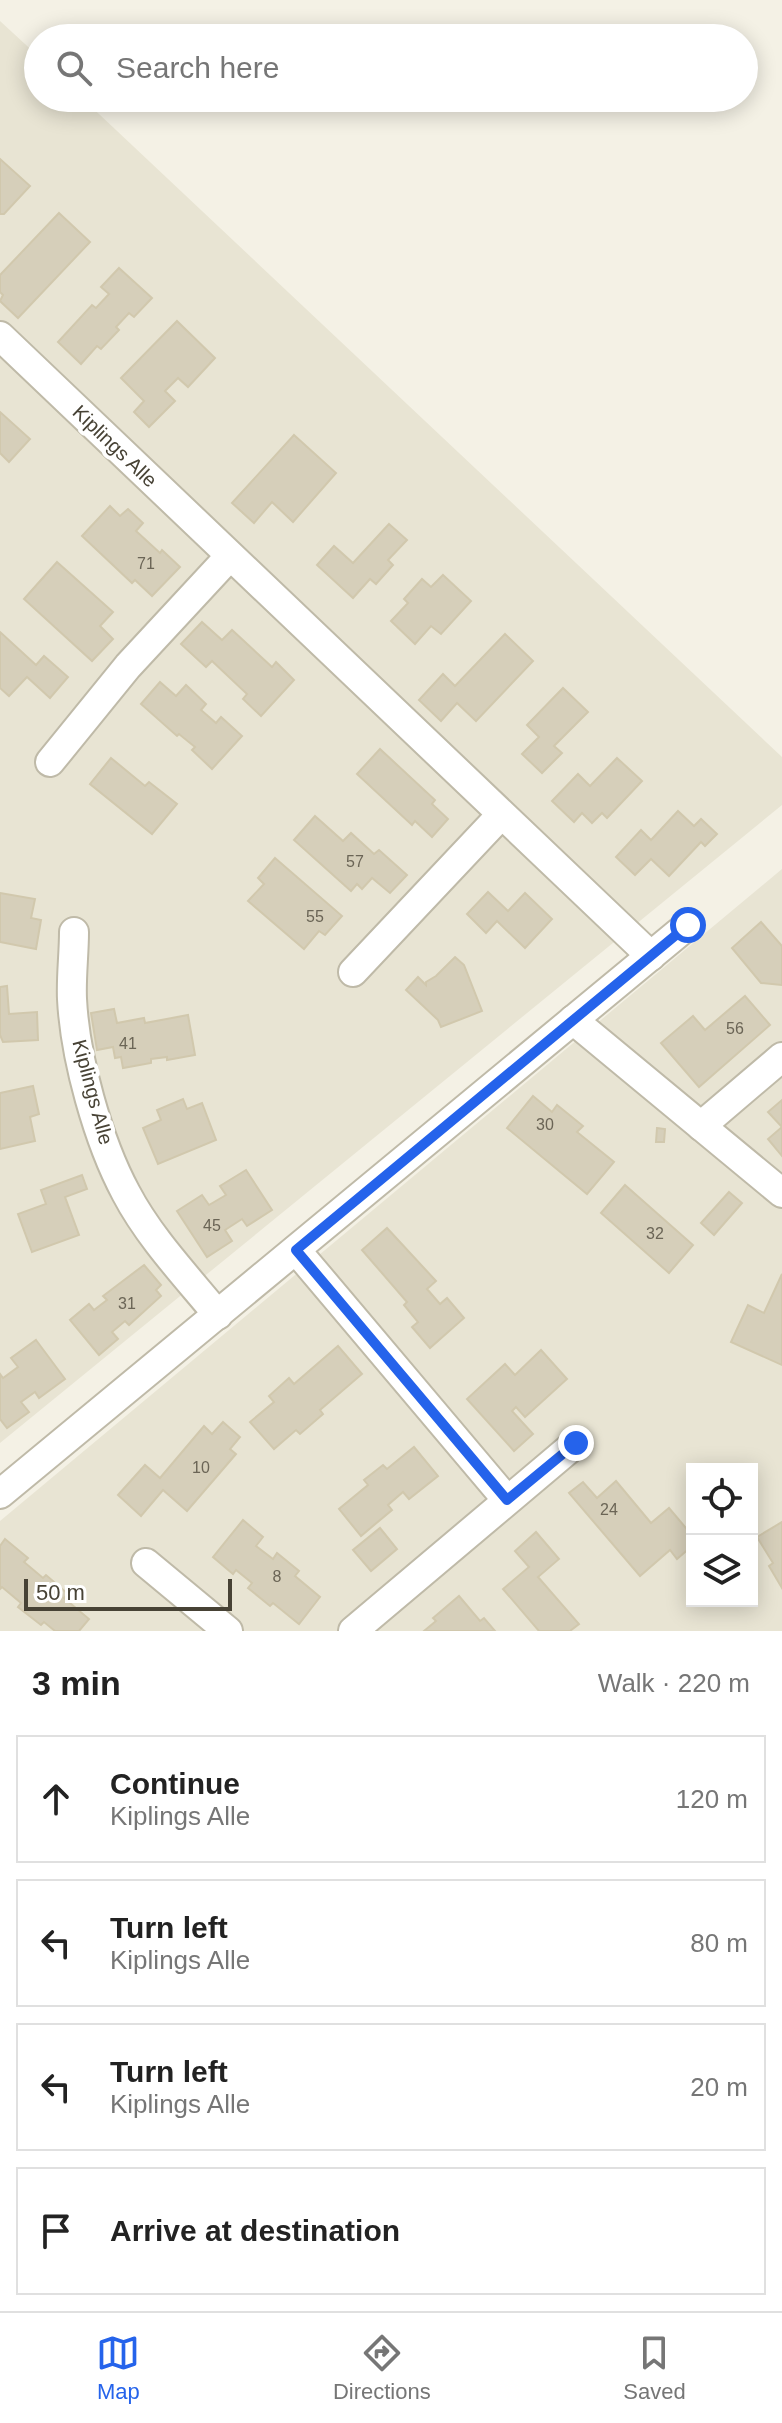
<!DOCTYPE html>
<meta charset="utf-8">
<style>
body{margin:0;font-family:Arial,sans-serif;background:#f6f6f6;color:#222}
.controls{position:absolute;right:24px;bottom:24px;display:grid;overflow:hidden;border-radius:0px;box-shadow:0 4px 20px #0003}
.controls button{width:72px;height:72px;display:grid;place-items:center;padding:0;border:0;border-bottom:2px solid #e0e0e0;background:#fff;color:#222;font:40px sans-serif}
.scale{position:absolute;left:24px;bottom:20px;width:208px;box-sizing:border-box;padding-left:8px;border:4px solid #474235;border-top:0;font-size:22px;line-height:28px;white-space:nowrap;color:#474235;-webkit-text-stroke:6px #fff;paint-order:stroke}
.stop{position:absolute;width:24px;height:24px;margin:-18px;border:6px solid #2563eb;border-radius:50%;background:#fff}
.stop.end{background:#2563eb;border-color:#fff;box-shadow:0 2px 8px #0008}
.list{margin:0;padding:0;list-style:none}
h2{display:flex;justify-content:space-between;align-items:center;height:104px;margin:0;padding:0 32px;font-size:34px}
h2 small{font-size:26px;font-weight:400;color:#767676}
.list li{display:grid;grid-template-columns:52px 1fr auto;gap:24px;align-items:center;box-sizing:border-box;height:128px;margin:0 16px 16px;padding:0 16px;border:2px solid #e0e0e0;border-radius:0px}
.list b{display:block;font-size:30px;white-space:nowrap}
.list p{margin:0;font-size:26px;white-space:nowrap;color:#767676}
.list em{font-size:26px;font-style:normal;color:#767676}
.icon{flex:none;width:44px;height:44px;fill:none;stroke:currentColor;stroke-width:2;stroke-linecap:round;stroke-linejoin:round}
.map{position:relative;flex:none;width:782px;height:1631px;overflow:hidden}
.search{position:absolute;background:#fff;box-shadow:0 4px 20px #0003;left:24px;right:24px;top:24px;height:88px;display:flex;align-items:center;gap:20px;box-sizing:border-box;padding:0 28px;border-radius:44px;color:#767676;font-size:30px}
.sheet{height:680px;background:#fff}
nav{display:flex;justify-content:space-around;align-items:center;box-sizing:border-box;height:112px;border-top:2px solid #e0e0e0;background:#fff;font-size:22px;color:#767676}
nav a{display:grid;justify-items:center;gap:4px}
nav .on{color:#2563eb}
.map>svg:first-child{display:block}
</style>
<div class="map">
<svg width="782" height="1631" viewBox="0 0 782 1631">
<rect width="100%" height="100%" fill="#f4f1e5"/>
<g fill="#e8e4d3" fill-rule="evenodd">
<path d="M0 21 38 56V98H82L782 757V805L0 1443Z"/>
<path d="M782 869V1631H0V1521ZM692 1469H752V1601H692Z"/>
</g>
<g fill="#d6cfba" stroke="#d1c8ad" stroke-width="2">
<path d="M0 159 30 186 4 214H0Z"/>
<path d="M59 213 90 242 18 318 0 301 3 295 0 292V275Z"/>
<path d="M119 268 152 298 134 317 129 313 116 327 119 330 101 349 97 346 81 364 58 342 92 305 96 308 109 294 101 287Z"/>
<path d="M177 321 215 358 188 387 178 378 165 391 175 401 149 427 134 412 144 401 121 378Z"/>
<path d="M0 412 30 439 9 462 0 453Z"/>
<path d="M294 435 336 473 293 522 272 502 254 523 232 503Z"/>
<path d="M110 506 120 516 128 509 143 523 136 531 160 553 162 550 180 567 152 596 135 580 132 583 82 536Z"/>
<path d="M389 524 407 540 388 560 393 565 376 584 370 579 353 598 317 565 334 546 353 563Z"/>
<path d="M57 562 113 612 100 626 113 639 92 661 24 599Z"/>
<path d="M443 575 471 601 441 634 431 626 415 644 391 621 408 603 404 599 422 579 431 587Z"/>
<path d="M202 622 222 640 232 630 272 667 276 662 294 680 261 716 243 699 247 694 212 661 206 667 181 644Z"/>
<path d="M0 632 36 665 44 656 68 677 50 698 27 677 9 696 0 688Z"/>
<path d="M505 634 533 661 476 721 457 703 441 721 419 700 443 674 455 686Z"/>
<path d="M160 682 176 696 186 685 206 704 201 710 216 723 221 717 242 736 212 769 192 750 195 747 179 734 177 736 141 704Z"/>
<path d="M563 688 588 712 554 746 562 753 542 773 522 754 539 737 527 725Z"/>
<path d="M380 749 435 800 432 804 448 819 432 837 415 821 412 825 357 774Z"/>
<path d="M111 758 145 786 149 782 177 804 152 834 90 784Z"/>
<path d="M617 758 642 781 607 818 602 813 592 823 582 813 574 822 552 801 578 774 590 786Z"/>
<path d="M678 811 694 826 701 819 717 834 705 846 701 842 669 876 651 859 635 875 616 857 641 830 651 840Z"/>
<path d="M315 816 343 841 351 833 374 854 379 850 407 875 390 893 372 878 362 889 357 884 351 891 294 840Z"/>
<path d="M275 858 342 916 325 935 319 931 304 949 248 901 264 884 258 878Z"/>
<path d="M488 892 508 911 525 893 552 919 525 948 497 921 486 933 467 914Z"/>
<path d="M0 893 35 899 31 918 41 920 36 949 0 942Z"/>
<path d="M761 922 782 946V985L761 983 732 948Z"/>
<path d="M455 957 464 965 482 1011 441 1027 438 1020 406 990 418 977 426 985V982L436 976Z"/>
<path d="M7 986 9 1014 37 1012 38 1040 3 1042 0 1035V987Z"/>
<path d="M745 996 770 1025 699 1087 661 1043 693 1016 705 1030Z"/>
<path d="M114 1009 117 1023 144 1018 145 1023 188 1015 195 1055 167 1060V1057L151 1059V1063L123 1068 121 1057 115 1058 113 1047 97 1050 91 1013Z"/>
<path d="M33 1086 39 1114 30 1117 35 1141 0 1149V1093Z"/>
<path d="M533 1096 552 1112 557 1105 583 1126 577 1132 614 1162 587 1194 507 1128Z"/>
<path d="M183 1099 187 1109 202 1103 216 1140 158 1164 143 1128 161 1120 157 1110Z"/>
<path d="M782 1100V1156L768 1139 782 1127 768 1112Z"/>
<path d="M657 1128 665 1129 664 1142H656Z"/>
<path d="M246 1170 272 1210 247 1226 242 1219 225 1230 232 1241 207 1257 177 1211 202 1195 209 1205 226 1195 220 1186Z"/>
<path d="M82 1175 87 1189 65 1197 79 1235 32 1252 18 1214 46 1204 41 1190Z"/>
<path d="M625 1185 693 1245 669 1273 601 1213Z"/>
<path d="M729 1192 742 1203 714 1235 701 1223Z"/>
<path d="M387 1228 436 1281 427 1289 440 1304 447 1298 464 1318 430 1348 412 1327 418 1322 404 1305 407 1302 362 1250Z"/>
<path d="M144 1265 161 1285 156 1290 161 1296 129 1325 125 1321 112 1332 118 1339 99 1355 70 1320 89 1304 94 1310 107 1300 103 1296Z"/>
<path d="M782 1274V1365L731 1342 748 1305 764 1313Z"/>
<path d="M36 1340 65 1379 39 1398 35 1392 21 1402 29 1412 7 1428 0 1419V1374L3 1378 18 1367 11 1358Z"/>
<path d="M338 1346 362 1374 320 1410 323 1414 300 1434 296 1430 274 1449 250 1422 274 1402 269 1396 289 1378 294 1384Z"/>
<path d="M541 1350 567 1379 525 1417 516 1407 512 1411 533 1434 514 1451 467 1399 505 1364 515 1375Z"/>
<path d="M223 1422 240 1437 230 1449 236 1454 187 1511 163 1490 141 1516 118 1495 145 1465 160 1478 204 1426 212 1434Z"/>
<path d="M414 1447 438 1476 409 1499 403 1492 388 1505 392 1510 361 1536 339 1509 368 1485 364 1480 383 1465 387 1469Z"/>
<path d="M616 1481 651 1523 669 1508 691 1534 688 1536 692 1546 677 1559 670 1550 640 1576 569 1493 583 1482 597 1498Z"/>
<path d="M243 1520 263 1537 256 1546 273 1559 277 1553 299 1571 295 1576 320 1597 299 1624 273 1603 270 1606 248 1588 252 1583 236 1570 233 1574 213 1557Z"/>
<path d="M782 1522V1588L769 1566 773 1563 757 1537Z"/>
<path d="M380 1528 397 1549 371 1571 353 1550Z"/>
<path d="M536 1532 559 1559 538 1577 579 1624 570 1631H539L503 1589 529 1567 515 1551Z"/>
<path d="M5 1539 28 1558 24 1562 43 1578 46 1575 68 1594 64 1598 89 1619 79 1631H55L44 1622 41 1625 18 1607 21 1603 2 1587 0 1589V1546Z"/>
<path d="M459 1596 480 1621 484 1618 495 1631H424L436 1621 433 1618Z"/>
</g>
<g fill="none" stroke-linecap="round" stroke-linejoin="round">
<defs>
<g id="street">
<path d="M0 336 651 956"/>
<path d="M50 762 128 666 230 556"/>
<path d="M74 932C74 954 71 977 72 999 75 1058 98 1141 126 1193 149 1237 186 1276 218 1315"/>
<path d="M353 972 501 815"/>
<path d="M573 1020 782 1193"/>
<path d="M701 1126 782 1057"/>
<path d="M296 1250 507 1500"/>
<path d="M0 1494 688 925"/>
<path d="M146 1563 228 1631"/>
<path d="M353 1631 576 1443"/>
</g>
</defs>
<use href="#street" stroke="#bfbaa8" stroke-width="32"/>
<use href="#street" stroke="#fff" stroke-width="28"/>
</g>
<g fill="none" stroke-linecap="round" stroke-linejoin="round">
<path stroke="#2563eb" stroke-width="10" d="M576 1443 507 1500 296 1250 688 925"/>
</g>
<g text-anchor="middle" stroke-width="8" stroke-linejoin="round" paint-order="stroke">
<g font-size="16" fill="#6b6556">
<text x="146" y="569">71</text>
<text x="355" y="867">57</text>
<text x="315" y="922">55</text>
<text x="735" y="1034">56</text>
<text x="128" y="1049">41</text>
<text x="545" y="1130">30</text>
<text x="212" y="1231">45</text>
<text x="655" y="1239">32</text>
<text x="127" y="1309">31</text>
<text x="201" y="1473">10</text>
<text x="609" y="1515">24</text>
<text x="277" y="1582">8</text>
</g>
<g font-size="20" fill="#474235" stroke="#fff">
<text transform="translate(115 446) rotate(44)" y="7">Kiplings Alle</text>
<text transform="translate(93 1092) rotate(75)" y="7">Kiplings Alle</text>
</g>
</g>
</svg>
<div class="controls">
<button><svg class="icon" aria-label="locate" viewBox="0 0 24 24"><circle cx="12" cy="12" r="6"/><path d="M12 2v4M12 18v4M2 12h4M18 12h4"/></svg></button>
<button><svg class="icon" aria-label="layers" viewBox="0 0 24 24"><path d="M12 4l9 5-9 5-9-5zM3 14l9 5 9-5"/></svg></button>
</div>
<div class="scale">50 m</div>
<div class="stop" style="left:688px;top:925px"></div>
<div class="stop end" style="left:576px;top:1443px"></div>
<div class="search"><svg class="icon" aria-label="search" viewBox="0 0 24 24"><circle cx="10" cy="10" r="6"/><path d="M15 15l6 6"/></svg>Search here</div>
</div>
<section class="sheet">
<h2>3 min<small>Walk · 220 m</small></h2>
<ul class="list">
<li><svg class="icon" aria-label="ahead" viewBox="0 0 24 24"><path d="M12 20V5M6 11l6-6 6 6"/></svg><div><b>Continue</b><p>Kiplings Alle</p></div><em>120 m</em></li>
<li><svg class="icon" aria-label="left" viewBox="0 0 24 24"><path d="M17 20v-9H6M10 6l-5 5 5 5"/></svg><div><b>Turn left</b><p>Kiplings Alle</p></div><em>80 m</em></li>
<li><svg class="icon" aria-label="left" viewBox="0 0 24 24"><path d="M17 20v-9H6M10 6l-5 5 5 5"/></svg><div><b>Turn left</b><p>Kiplings Alle</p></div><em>20 m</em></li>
<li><svg class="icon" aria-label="arrive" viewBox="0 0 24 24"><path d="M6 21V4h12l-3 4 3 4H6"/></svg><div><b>Arrive at destination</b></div></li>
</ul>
</section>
<nav>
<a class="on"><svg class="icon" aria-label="map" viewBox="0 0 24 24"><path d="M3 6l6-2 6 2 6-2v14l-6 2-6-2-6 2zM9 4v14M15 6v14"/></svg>Map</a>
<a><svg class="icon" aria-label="directions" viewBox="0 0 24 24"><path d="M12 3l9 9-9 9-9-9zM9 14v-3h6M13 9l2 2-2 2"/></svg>Directions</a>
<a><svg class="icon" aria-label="saved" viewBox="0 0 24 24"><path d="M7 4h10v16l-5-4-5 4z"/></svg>Saved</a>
</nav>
